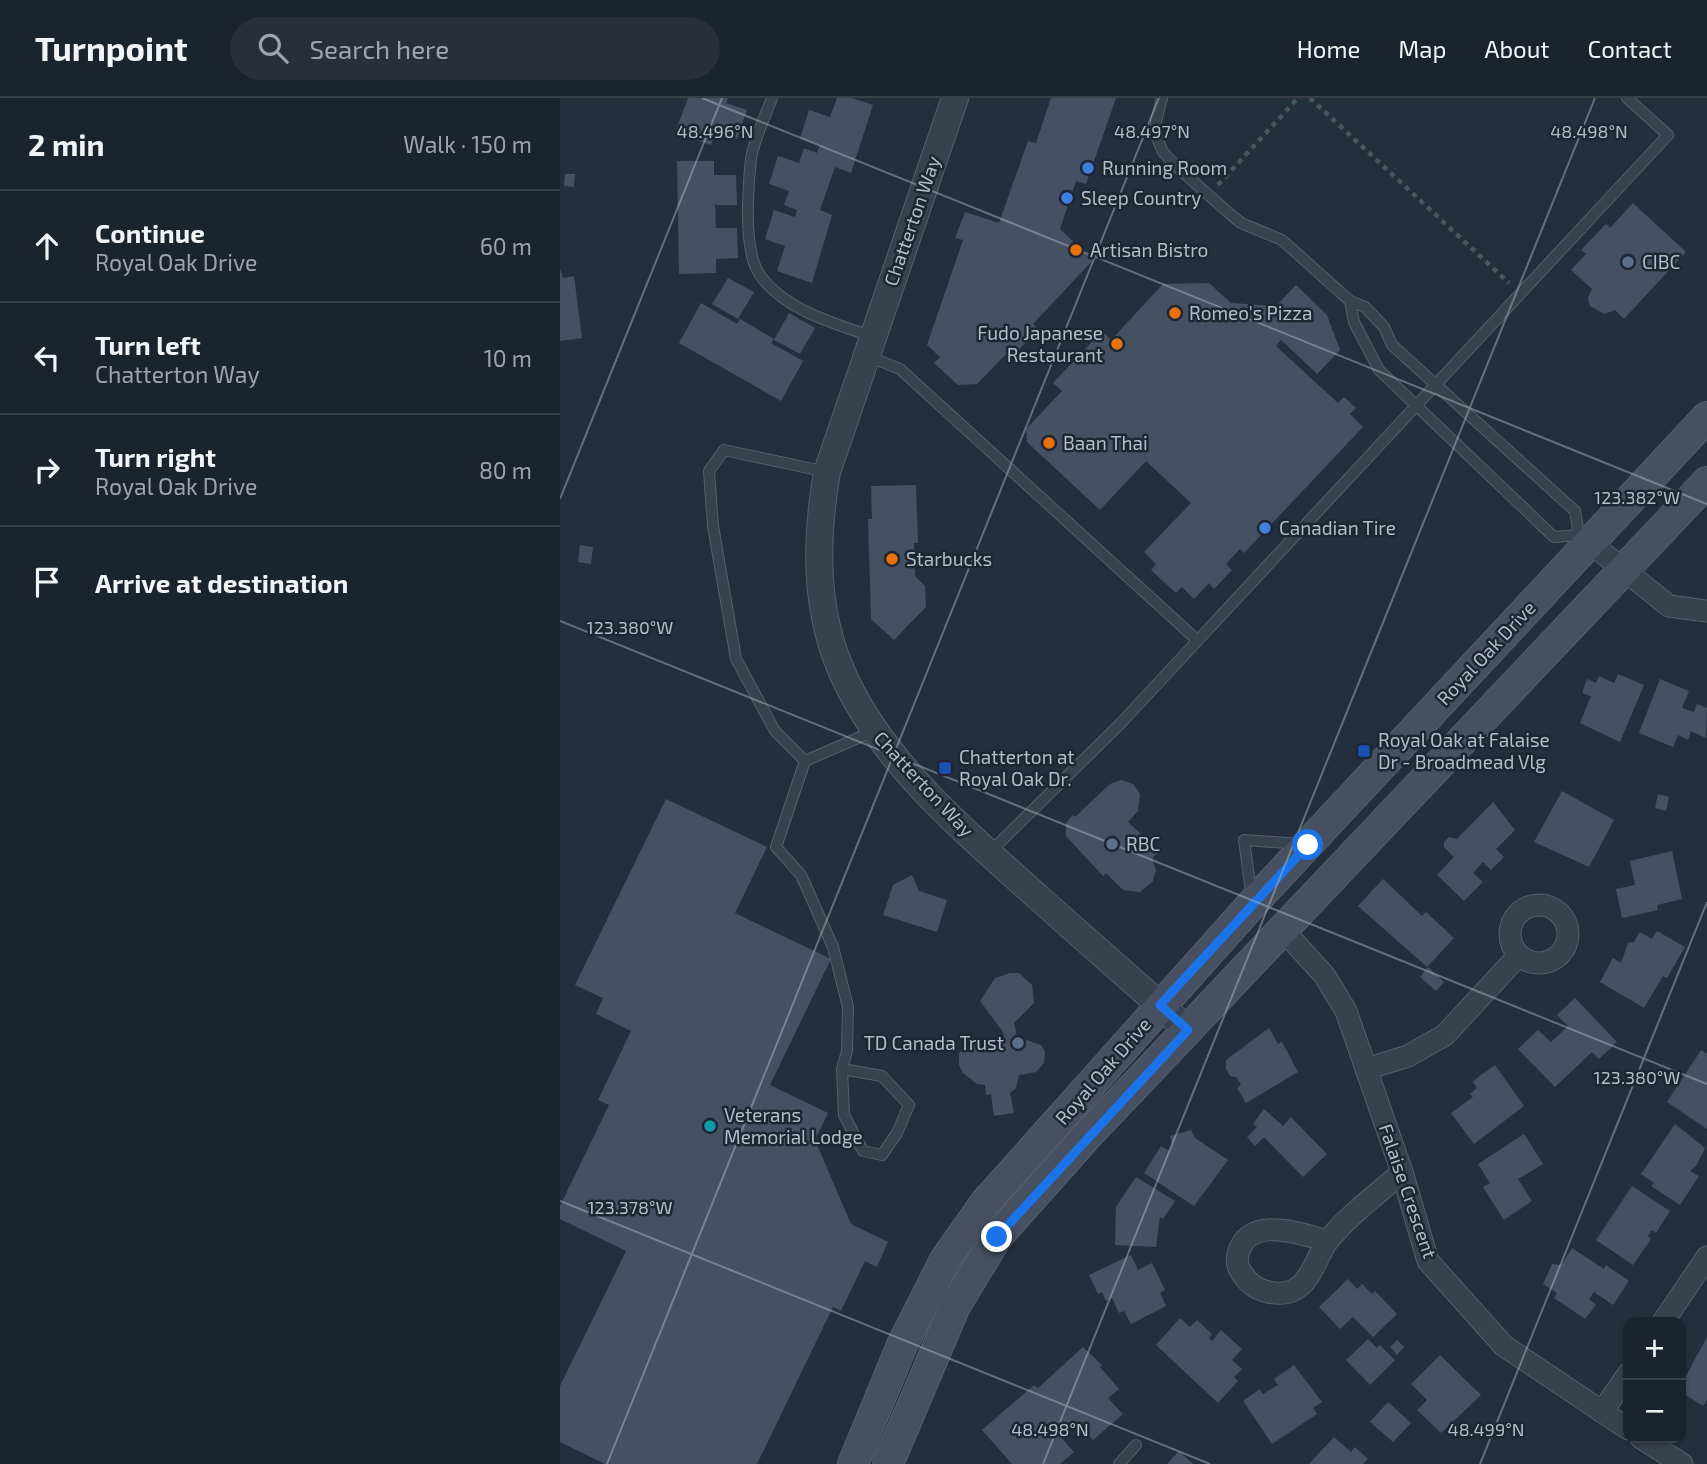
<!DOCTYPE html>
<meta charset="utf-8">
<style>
body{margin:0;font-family:"Exo 2",sans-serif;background:#282f3a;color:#f1f3f6}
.controls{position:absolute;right:21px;bottom:21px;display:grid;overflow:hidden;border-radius:14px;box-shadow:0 2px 5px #0004}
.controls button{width:63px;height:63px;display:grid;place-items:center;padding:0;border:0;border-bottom:2px solid #39404a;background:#1b232e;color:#f1f3f6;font:35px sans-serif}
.stop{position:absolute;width:21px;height:21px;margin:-16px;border:5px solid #1a73e8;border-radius:50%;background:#fff}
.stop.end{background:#1a73e8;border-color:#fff;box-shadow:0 2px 7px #0008}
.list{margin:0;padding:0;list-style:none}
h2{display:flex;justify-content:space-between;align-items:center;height:91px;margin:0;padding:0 28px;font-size:30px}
h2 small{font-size:23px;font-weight:400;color:#a0a4aa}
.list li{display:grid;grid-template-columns:46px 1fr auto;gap:21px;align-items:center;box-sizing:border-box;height:112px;padding:0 28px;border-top:2px solid #39404a}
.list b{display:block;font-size:26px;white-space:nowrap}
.list p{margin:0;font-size:23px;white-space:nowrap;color:#a0a4aa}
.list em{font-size:23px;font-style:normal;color:#a0a4aa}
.icon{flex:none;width:38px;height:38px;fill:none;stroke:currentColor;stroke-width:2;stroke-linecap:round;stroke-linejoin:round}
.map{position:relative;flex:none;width:1147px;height:1366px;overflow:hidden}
header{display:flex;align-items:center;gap:42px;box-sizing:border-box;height:98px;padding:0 35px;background:#1b232e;border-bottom:2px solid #39404a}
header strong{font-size:33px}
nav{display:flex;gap:38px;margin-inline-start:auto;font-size:24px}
.search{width:490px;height:63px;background:#282f3a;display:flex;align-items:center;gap:18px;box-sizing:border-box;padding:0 24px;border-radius:38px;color:#a0a4aa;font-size:26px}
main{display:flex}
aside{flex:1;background:#1b232e}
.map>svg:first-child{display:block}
</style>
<header>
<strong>Turnpoint</strong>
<div class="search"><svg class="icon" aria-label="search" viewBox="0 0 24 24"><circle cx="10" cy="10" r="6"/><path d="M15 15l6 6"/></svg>Search here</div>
<nav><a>Home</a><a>Map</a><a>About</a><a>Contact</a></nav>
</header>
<main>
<aside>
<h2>2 min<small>Walk · 150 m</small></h2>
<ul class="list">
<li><svg class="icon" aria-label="ahead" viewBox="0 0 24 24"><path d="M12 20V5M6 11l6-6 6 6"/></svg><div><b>Continue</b><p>Royal Oak Drive</p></div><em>60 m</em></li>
<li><svg class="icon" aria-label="left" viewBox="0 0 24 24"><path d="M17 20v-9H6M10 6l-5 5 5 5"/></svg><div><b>Turn left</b><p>Chatterton Way</p></div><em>10 m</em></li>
<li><svg class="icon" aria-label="right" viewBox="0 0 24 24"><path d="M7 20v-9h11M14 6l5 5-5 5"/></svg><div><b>Turn right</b><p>Royal Oak Drive</p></div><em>80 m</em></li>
<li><svg class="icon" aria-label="arrive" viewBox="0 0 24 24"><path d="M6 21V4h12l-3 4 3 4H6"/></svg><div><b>Arrive at destination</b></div></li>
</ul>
</aside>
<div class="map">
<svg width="1147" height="1366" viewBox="0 0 1147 1366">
<rect width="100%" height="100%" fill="#242f3e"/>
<g fill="#455162">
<path d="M128 0H168L166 5 187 12 177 41 156 34 151 47 115 35Z"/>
<path d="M277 0H292L313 7 291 75 275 69 260 112 272 117 252 185 217 173 225 148 205 141 214 112 235 119 237 112 224 107 229 93 209 86 218 58 239 65 244 50 257 55 260 47 240 40 249 12 270 19Z"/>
<path d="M491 0H556L526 86 516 83 500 131 533 162 473 226 478 231 454 257 449 253 417 286 398 287 374 265 380 259 367 247 403 142 395 140 405 114 439 125 468 43 476 45Z"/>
<path d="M117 63H154V77H176L177 107H155L156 130H177L178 160 156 161V175L119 176Z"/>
<path d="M5 76H15L14 89 4 88Z"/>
<path d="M1073 105 1126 154 1064 221 1055 212 1044 216 1030 208 1028 200 1032 191 1011 172 1026 156 1021 152 1046 126 1050 130Z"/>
<path d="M0 170 3 180 14 178 22 240 0 243Z"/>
<path d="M168 180 194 194 178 221 152 206Z"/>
<path d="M649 185 671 205 716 208 736 187 767 217 780 252 757 276 721 242 716 248 778 305 784 299 796 310 790 316 803 329 684 455 680 451 666 466 672 472 654 491 649 485 634 501 622 489 616 495 591 472 596 466 584 454 631 405 586 363 540 412 467 344 466 331 502 293 493 285 542 233 551 242 603 186Z"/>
<path d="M141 205 177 226 180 221 214 241 211 245 243 263 221 303 119 245Z"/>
<path d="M229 215 255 230 240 256 214 242Z"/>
<path d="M356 387 358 445H354L355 478 365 488 366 509 334 542 311 521 308 421H312L311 388Z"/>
<path d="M20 447 33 449 31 466 18 464Z"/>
<path d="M1058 576 1084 587 1060 644 1020 625 1031 598 1022 595 1027 581 1036 585 1039 578 1054 585Z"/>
<path d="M1100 581 1129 593 1122 610 1134 614 1137 606 1147 610 1146 640 1131 633 1128 642 1118 637 1113 649 1079 635Z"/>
<path d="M561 682 573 686 580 696 578 713 568 724 599 753 592 761 596 772 593 783 580 794 563 792 546 775 543 778 506 738V725L513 717 515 719 550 686Z"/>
<path d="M1002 693 1054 722 1029 769 974 744Z"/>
<path d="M1098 696 1109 699 1106 713 1095 710Z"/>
<path d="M106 701 207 749 175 815 271 861 210 987 268 1015 255 1042 291 1126 328 1144 317 1169 305 1163 281 1213 273 1209 197 1366H45L0 1344V1288L66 1153 0 1121V1108L49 1007 38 1002 71 933 36 916 43 900 15 887Z"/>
<path d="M933 704 955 732 936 751 944 759 931 772 923 764 913 775 923 784 904 803 877 777 894 759 884 749V744L889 739 897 741Z"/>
<path d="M1112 753 1122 801 1097 807 1098 812 1062 820 1056 791 1075 787 1070 763Z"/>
<path d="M352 777 359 793 387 802 377 834 323 817 333 787Z"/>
<path d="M823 781 862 818 866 814 894 840 867 869 798 808Z"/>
<path d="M1097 833 1125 849 1107 880 1103 878 1084 910 1040 884 1053 860 1061 865 1068 845 1074 844 1080 834 1092 841Z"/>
<path d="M868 869 884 884 876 893 860 879Z"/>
<path d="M450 875H459L472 887 474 905 454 925 457 939 481 947 485 954 484 965 476 974 459 977 456 990 450 995 454 1015 434 1018 431 996 426 997 425 987 417 986 403 975 399 967V956L411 941 427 940 437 948 436 944 445 942 443 934 420 903 435 880Z"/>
<path d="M1015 900 1057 944 1039 961 1032 954 995 989 958 951 978 932 991 944 1008 928 997 917Z"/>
<path d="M709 930 718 946 722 944 738 974 686 1005 677 990 681 987 676 979 670 978 666 971V962Z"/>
<path d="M1141 952 1147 956V1031L1107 1004Z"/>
<path d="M935 967 964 1008 914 1046 891 1015 913 999 910 996 917 990 913 984 917 980Z"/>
<path d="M704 1011 723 1028 731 1019 767 1056 743 1079 704 1039 695 1048 687 1039 697 1029 693 1026Z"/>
<path d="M1115 1026 1145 1050 1136 1068 1130 1073 1139 1078 1120 1107 1091 1088 1094 1085 1081 1076Z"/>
<path d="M631 1032 635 1040 668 1062 634 1108 584 1075 601 1048 609 1053 612 1047 610 1038Z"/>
<path d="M964 1036 983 1066 958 1081 972 1103 944 1122 923 1089 930 1085 918 1066Z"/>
<path d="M576 1079 615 1103 603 1121 600 1119 596 1149 555 1147 556 1109Z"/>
<path d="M1072 1088 1110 1113 1096 1135 1092 1132 1088 1138 1091 1141 1073 1167 1036 1142Z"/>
<path d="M1012 1150 1044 1171 1046 1167 1069 1183 1053 1207 1034 1194 1029 1201 1036 1207 1025 1221 994 1200 997 1195 983 1186 992 1166 1001 1167Z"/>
<path d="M571 1157 578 1172 592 1165 605 1192 600 1195 606 1208 571 1226 564 1213 559 1215 552 1200 546 1203 542 1194 538 1196 529 1177Z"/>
<path d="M788 1181 797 1191 802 1186 812 1196 815 1193 837 1216 813 1239 793 1219 780 1231 759 1209Z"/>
<path d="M620 1220 630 1229 637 1222 652 1236 649 1240 652 1243 661 1232 682 1251 672 1262 682 1271 674 1279 678 1283 658 1305 596 1247Z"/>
<path d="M1147 1239V1302L1143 1308 1121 1294V1287Z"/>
<path d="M808 1241 817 1250 820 1247 835 1262 810 1287 786 1262Z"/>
<path d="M837 1242 844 1249 837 1257 830 1249Z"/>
<path d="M523 1249 542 1267 540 1269 559 1291 548 1300 563 1316 533 1342 517 1325 508 1333 506 1331 499 1337 514 1354 500 1366H452L422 1332 474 1287 478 1290Z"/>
<path d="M880 1257 921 1297 881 1335 857 1312 867 1302 851 1286Z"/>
<path d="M734 1267 762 1304 753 1310 757 1316 712 1346 683 1303 700 1291 703 1296 718 1287 714 1281Z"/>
<path d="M828 1304 851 1325 833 1344 810 1324Z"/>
<path d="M774 1339 791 1354 795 1349 808 1361 803 1366H749Z"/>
<path d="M619 1353 633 1366H607Z"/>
</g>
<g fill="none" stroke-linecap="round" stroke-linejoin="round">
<defs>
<g id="service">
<path d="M212 0C205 19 194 41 191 61 188 90 183 153 200 177 223 211 275 226 311 238"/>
<path d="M602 0 596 23 597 40 603 54 617 69 670 116 681 125 722 142 790 203 805 209 824 229 832 247 1015 413 1019 437"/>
<path d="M790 203 794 224 819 272 994 439 1019 437 1023 440"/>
<path d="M307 258 340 271 637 542"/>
<path d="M245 663 215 633 176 561 153 428 149 373 164 352 267 374"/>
<path d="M429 755 560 626 1108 37 1067 0"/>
<path d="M692 801 684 742 742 746"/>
<path d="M282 971 322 978 349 1007 337 1035 322 1057 303 1053 284 1017 282 971 287 953 288 909 273 849 241 777 216 749 245 663 314 633"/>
<path d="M559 1366 576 1347"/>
</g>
<g id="minor">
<path d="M1029 444 1109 508 1147 513"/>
<circle cx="979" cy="836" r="29"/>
<path d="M724 833 765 878 786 913 842 1074 868 1163 944 1248 1068 1331"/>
<path d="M806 971 848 958 885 937 958 858"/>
<path d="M768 1143C740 1136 689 1116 678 1156 675 1167 681 1176 689 1184 699 1194 720 1199 734 1192 751 1184 757 1158 767 1144 787 1118 818 1096 842 1074"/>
<path d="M1103 1224 1147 1159"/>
<path d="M1042 1314 1068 1276"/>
<path d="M1081 1340 1122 1366"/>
</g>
<path id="tertiary" d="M395 0 267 374C256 438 254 505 279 567 318 663 406 734 481 802 530 845 579 889 628 932"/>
<g id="secondary">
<path d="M293 1366 342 1247 385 1162 425 1105 693 805 1147 319"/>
<path d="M328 1366 395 1208 437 1139 526 1039 1147 384"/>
</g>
</defs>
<use href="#service" stroke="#565f6c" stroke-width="12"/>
<use href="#minor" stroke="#565f6c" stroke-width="23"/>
<use href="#tertiary" stroke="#565f6c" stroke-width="28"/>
<use href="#secondary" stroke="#565f6c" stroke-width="32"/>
<g stroke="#44595c" stroke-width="4.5" stroke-dasharray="5 5" stroke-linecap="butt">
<path d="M750 0 949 185"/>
<path d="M658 87 738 0"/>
</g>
<use href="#service" stroke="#38414e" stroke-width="10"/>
<use href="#minor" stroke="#38414e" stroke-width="21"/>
<use href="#tertiary" stroke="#38414e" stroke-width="26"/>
<use href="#secondary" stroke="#465061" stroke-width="30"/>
</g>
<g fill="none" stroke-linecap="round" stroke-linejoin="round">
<path stroke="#1a73e8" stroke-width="9" d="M437 1139 628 932 600 907 748 747"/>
</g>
<path fill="none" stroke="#b4bcc9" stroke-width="2" stroke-opacity="0.45" d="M142 0 1147 406M0 401 162 0M0 523 1147 986M0 1103 650 1366M47 1366 599 0M483 1366 1035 0M920 1366 1147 804"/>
<g fill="#3f7fe0" stroke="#1d2633" stroke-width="2.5">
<circle cx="528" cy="70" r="7"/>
<circle cx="507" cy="100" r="7"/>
<circle cx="705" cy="430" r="7"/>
</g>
<g fill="#e8710a" stroke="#1d2633" stroke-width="2.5">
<circle cx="516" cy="152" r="7"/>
<circle cx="615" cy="215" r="7"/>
<circle cx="557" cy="246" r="7"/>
<circle cx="489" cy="345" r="7"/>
<circle cx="332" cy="461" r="7"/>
</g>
<g fill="#5c6f8a" stroke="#1d2633" stroke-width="2.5">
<circle cx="1068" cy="164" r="7"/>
<circle cx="552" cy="746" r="7"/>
<circle cx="458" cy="945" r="7"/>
</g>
<g fill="#1a4fb4" stroke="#1d2633" stroke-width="2.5">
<rect x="797" y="646" width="14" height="14" rx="3.5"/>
<rect x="378" y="663" width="14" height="14" rx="3.5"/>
</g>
<circle fill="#0f9aa8" stroke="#1d2633" stroke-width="2.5" cx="150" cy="1028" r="7"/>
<g text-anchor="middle" stroke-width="5" stroke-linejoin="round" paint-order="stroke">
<g font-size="19" fill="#b4bcc9" stroke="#1d2633" text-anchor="start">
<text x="542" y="77">Running Room</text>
<text x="521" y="107">Sleep Country</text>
<text x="530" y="159">Artisan Bistro</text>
<text x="1082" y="171">CIBC</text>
<text x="629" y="222">Romeo's Pizza</text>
<text x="543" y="242" text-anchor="end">Fudo Japanese<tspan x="543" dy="22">Restaurant</tspan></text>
<text x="503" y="352">Baan Thai</text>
<text x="719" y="437">Canadian Tire</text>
<text x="346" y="468">Starbucks</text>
<text x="818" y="649">Royal Oak at Falaise<tspan x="818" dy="22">Dr - Broadmead Vlg</tspan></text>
<text x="399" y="666">Chatterton at<tspan x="399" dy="22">Royal Oak Dr.</tspan></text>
<text x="566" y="753">RBC</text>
<text x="444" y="952" text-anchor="end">TD Canada Trust</text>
<text x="164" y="1024">Veterans<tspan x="164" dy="22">Memorial Lodge</tspan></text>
</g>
<g font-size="19" fill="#b4bcc9" stroke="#1d2633">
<text transform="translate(352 123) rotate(-71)" y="7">Chatterton Way</text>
<text transform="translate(926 555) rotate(-47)" y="7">Royal Oak Drive</text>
<text transform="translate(364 686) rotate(47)" y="7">Chatterton Way</text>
<text transform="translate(543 973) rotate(-49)" y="7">Royal Oak Drive</text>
<text transform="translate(848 1093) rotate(71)" y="7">Falaise Crescent</text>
</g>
</g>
<g font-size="18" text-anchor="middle" fill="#b4bcc9" stroke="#1d2633" stroke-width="5" stroke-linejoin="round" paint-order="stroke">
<text x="155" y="40">48.496°N</text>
<text x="592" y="40">48.497°N</text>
<text x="1029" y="40">48.498°N</text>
<text x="1077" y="406">123.382°W</text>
<text x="70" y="536">123.380°W</text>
<text x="1077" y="986">123.380°W</text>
<text x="70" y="1116">123.378°W</text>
<text x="490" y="1338">48.498°N</text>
<text x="926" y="1338">48.499°N</text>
</g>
</svg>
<div class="controls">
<button>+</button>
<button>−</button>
</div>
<div class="stop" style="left:748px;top:747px"></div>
<div class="stop end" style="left:437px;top:1139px"></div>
</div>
</main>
